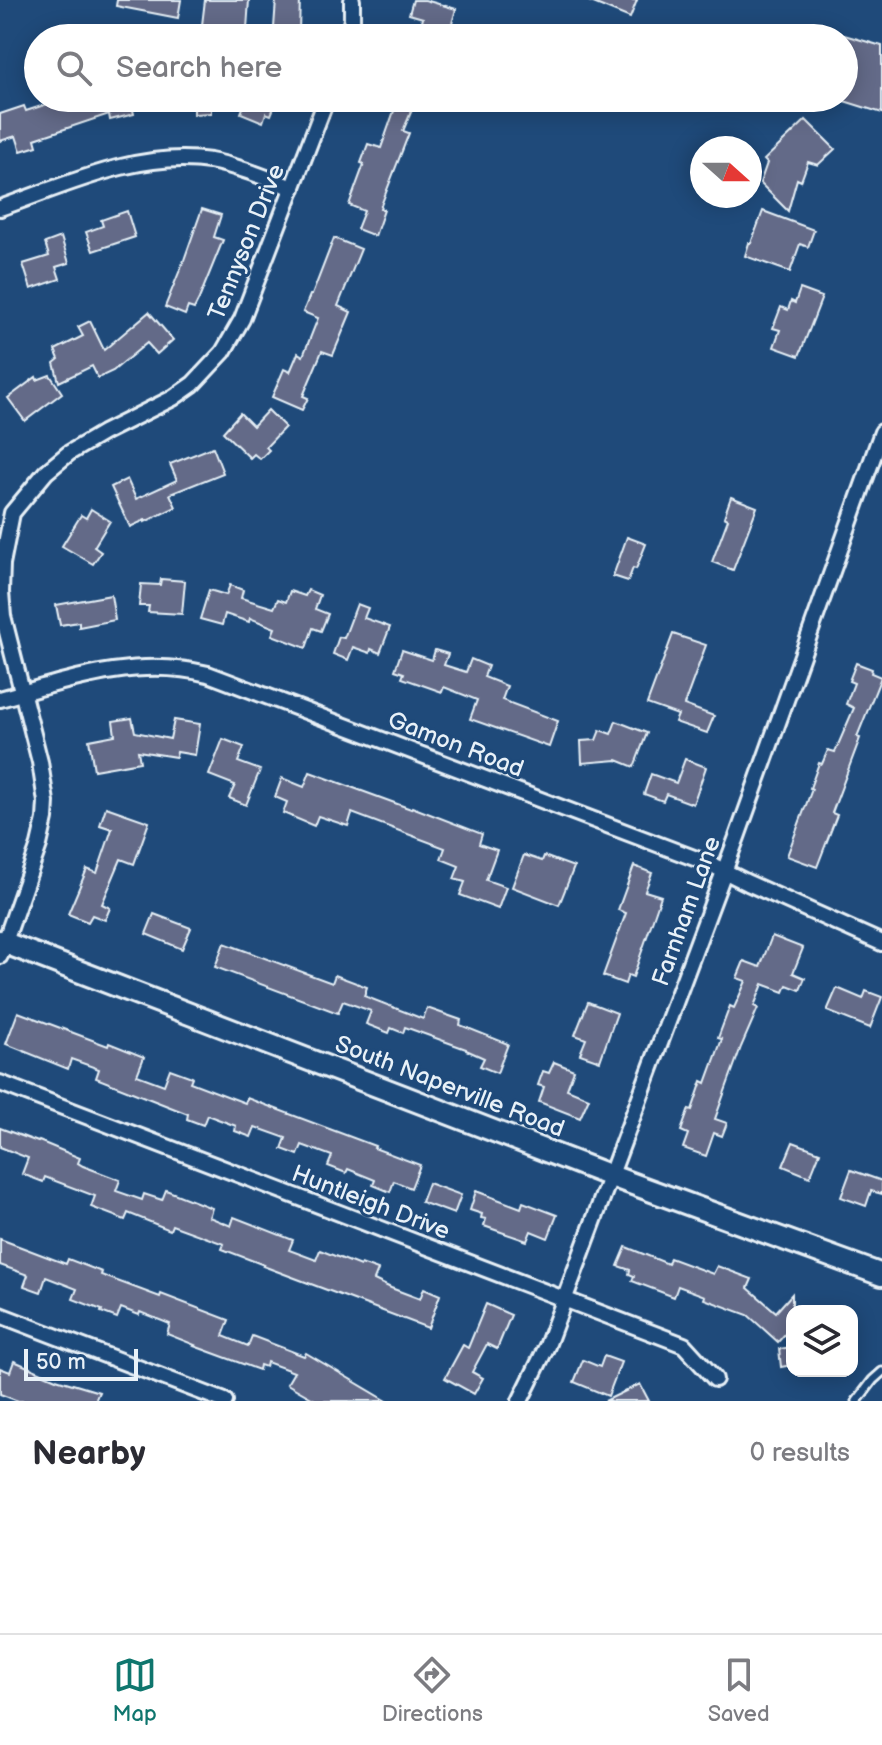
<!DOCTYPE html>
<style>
body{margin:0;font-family:"Balsamiq Sans",sans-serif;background:#f7f7f7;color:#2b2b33}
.controls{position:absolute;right:24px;bottom:24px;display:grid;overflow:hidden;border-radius:16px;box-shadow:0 4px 20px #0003}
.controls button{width:72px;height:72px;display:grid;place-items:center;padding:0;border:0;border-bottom:2px solid #e1e1e2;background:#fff;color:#2b2b33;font:40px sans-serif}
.compass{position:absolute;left:690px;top:136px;width:72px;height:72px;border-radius:50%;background:#fff;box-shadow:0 4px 20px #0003;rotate:111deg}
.scale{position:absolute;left:24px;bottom:20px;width:114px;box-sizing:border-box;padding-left:8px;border:4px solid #e8f1f8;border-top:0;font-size:22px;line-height:28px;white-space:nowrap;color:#e8f1f8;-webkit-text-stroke:6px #1f4a7a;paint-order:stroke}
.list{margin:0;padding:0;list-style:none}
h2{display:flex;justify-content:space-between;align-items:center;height:104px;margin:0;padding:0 32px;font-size:34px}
h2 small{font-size:26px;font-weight:400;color:#7c7c81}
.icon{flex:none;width:44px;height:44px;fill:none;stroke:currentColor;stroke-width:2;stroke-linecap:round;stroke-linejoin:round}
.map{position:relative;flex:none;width:882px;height:1401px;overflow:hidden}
.search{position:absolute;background:#fff;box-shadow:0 4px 20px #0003;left:24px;right:24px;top:24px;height:88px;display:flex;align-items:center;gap:20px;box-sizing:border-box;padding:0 28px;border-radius:44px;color:#7c7c81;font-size:30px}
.sheet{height:232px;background:#fff}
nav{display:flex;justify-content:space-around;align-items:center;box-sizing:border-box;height:112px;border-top:2px solid #e1e1e2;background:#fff;font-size:22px;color:#7c7c81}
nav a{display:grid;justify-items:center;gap:4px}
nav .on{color:#0f766e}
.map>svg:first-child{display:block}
</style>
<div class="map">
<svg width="882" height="1401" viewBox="0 0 882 1401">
<rect width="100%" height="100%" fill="#1f4a7a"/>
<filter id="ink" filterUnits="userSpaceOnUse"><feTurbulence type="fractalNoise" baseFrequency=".0125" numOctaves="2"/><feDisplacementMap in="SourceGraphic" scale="16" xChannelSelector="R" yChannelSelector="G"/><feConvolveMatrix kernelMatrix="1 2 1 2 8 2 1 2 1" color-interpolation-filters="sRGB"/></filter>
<g filter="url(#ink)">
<g fill="#636b88" stroke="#e8f1f8" stroke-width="2">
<path d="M117 0H181L178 18 116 6Z"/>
<path d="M205 0H249L247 29 202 25Z"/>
<path d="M276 0H300L299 30 274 28Z"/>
<path d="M413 0H425L456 9 448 38H418L423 18 409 14Z"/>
<path d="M586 0H637L630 18Z"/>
<path d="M844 35 882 46V113L844 101Z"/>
<path d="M66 98H130L134 114 110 120 109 114 35 139 37 146 21 151 16 136 0 141V114L24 106 26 111Z"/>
<path d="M194 98H211V113L194 114Z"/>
<path d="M247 98H278L271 115 266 113 263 122 241 113Z"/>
<path d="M371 98H417L403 131 409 133 380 208 384 210 375 236 357 229 364 211 349 205 364 164 361 163 368 144 381 148 395 108Z"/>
<path d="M806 120 835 149 818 165 808 162 801 181 797 179 788 211 760 183 767 163 764 160Z"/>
<path d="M202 209 221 215 214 237 223 240 199 299 194 309 188 307 185 315 165 307 184 260Z"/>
<path d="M127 211 135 237 93 251 86 232 103 226 101 220Z"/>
<path d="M763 211 814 230 808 247 800 244 790 272 745 256 749 243H751Z"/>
<path d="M61 237 69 263 56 267 60 279 31 289 23 264 49 256 45 243Z"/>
<path d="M334 238 361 249 338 306 351 312 333 355 322 351 303 396 308 398 302 410 272 397 284 369 290 372 298 353 303 356 318 318 303 312 310 295H312Z"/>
<path d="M800 289 822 297 799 356 774 347 780 330 773 328 781 307 788 310 791 301 795 303Z"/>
<path d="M149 312 173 340 157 354 147 343 113 371 98 378 92 366 59 382 54 363 59 359 55 350 83 336 78 327 90 321 104 350Z"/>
<path d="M50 375 62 393 25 421 8 398 36 377 37 380Z"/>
<path d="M268 410 285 427 266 447 269 450 260 459 254 454 250 458 223 432 240 413 253 426Z"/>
<path d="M213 447 223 473 170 494 176 507 145 522V520L130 527 111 487 127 479 136 499 177 480 170 464Z"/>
<path d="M731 497 757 507 733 570 712 562 728 519 724 517Z"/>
<path d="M91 509 110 521 94 547 101 552 93 564 62 546 81 515 86 518Z"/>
<path d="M627 537 646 544 636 569 633 568 628 581 613 576Z"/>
<path d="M161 579 185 581 182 614 148 612 149 606H139L141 584 160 585Z"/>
<path d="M230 585 243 590 241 598 274 608 278 599 286 602 290 591 305 596 308 590 320 595 315 609 328 614 321 631 313 628 306 648 272 635 275 628 250 618 249 622 225 614 222 625 200 619 209 590 226 595Z"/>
<path d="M111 595 115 620 79 627V622L60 625 56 605Z"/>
<path d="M357 604 368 608 364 618 390 627 380 653 371 649 370 653 353 647 348 660 333 654 339 637 344 638Z"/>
<path d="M673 634 706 645 684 705 714 716 707 733 675 722 678 715 647 704Z"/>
<path d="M402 650 432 660 435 650 448 654 444 665 466 672 471 659 488 666 484 677 507 686 502 700 558 721 549 747 470 719 477 700 444 687 442 692 402 678 404 673 395 670Z"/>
<path d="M856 663 872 669 871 673 881 677 857 737 860 738 832 813 837 815 817 867 787 856 812 789 810 788 819 763 822 764 828 750 835 752 854 708 846 704 854 683 849 681Z"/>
<path d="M132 718 135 732 170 739 174 720 200 724 195 755 177 752 176 757 138 751 140 762 94 770 89 740 115 735 113 721Z"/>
<path d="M616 721 647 733 634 767 617 760 582 763 581 741 596 740 600 730 611 734Z"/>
<path d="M223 739 244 747 238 762 260 770 246 805 229 798 235 785 209 775Z"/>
<path d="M685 759 706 767 693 804 666 794 663 801 644 794 651 774 676 783Z"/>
<path d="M310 772 411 809 412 807 482 834 479 844 497 850 486 880 506 887 498 909 460 895 465 882 454 879 459 866 441 859 445 848 352 813 348 826 318 816 314 826 283 813 287 802 275 797 282 778 304 787Z"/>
<path d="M106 807 149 822 134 864 121 859 102 904 110 908 105 920 92 915 88 922 68 914 87 869 97 873 112 829 100 825Z"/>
<path d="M524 855 542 861 544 856 574 867 559 905 512 887Z"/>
<path d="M634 866 652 873 645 891 661 896 633 977 628 975 625 984 603 976 626 913 618 910Z"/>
<path d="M154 914 191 928 182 949 146 934Z"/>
<path d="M772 936 803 948 793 973 805 978 800 990 787 985 784 992 763 984 754 1006 758 1008 741 1047 715 1119 727 1123 722 1136 714 1133 706 1156 683 1148 688 1134 681 1131 689 1109 692 1110 702 1081 706 1083 722 1039 718 1038 730 1006 734 1008 746 981 737 978 744 961 760 967Z"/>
<path d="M224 943 332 983 335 975 367 987 364 996 423 1019 427 1008 461 1020 460 1025 508 1044 497 1073 480 1066 484 1058 466 1050V1049L405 1027 403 1033 391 1028 389 1033 366 1024 371 1011 343 1001 338 1013 215 967Z"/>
<path d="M837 988 863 999 866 991 882 997 870 1028 827 1011Z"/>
<path d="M588 1002 617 1013 600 1061 580 1054 586 1039 575 1035Z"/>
<path d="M18 1012 108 1046 109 1043 144 1057 137 1075 164 1085 170 1069 192 1077 190 1082 245 1103 247 1098 375 1146 374 1148 420 1165 411 1188 394 1181 390 1192 373 1185 375 1180 348 1169 346 1173 328 1166 332 1156 302 1145 298 1155 282 1149 286 1138 255 1127 251 1137 235 1131 236 1126 207 1115 203 1125 187 1119 188 1114 96 1078 99 1069 71 1059 68 1069 6 1044Z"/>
<path d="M554 1062 574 1070 567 1089 589 1098 580 1118 539 1102 544 1087 538 1085 543 1071 549 1073Z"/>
<path d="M0 1128 38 1142 39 1141 80 1158 78 1163 83 1166 120 1180 116 1191 142 1200 144 1194 162 1200 166 1190 212 1208 209 1217 231 1226 234 1217 293 1240 289 1250 316 1260 320 1250 360 1266 361 1264 378 1270 374 1280 391 1288 420 1299 424 1288 440 1295 428 1328 263 1266 264 1265 222 1249 224 1244 172 1225 170 1230 128 1213 125 1220 91 1207 95 1196 45 1177 43 1182 22 1174 28 1158 0 1147Z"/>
<path d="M793 1142 820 1152 810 1177 783 1166Z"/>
<path d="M851 1170 882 1181V1194L871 1191 866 1206 841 1197Z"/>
<path d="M428 1183 461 1195 454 1214 421 1202Z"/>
<path d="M476 1191 521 1208 523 1202 557 1215 548 1238 531 1231 527 1241 484 1226 486 1219 481 1218 482 1214 470 1210Z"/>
<path d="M0 1239 66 1264 68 1259 102 1272 101 1275 160 1297 161 1294 229 1320 223 1336 248 1346 252 1336 304 1356 306 1353 387 1401H317L287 1384 294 1372 267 1362 266 1367 260 1365 259 1370 194 1346 195 1345 167 1334 170 1324 140 1312 139 1315 121 1308 117 1318 101 1312 102 1310 73 1299 77 1289 46 1277 41 1292 24 1286 28 1275 0 1265Z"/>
<path d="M626 1247 668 1264 670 1258 713 1274 717 1266 752 1279 748 1288 776 1312 792 1294V1326L778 1342 748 1315 704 1299 705 1296 678 1286 674 1297 632 1281 634 1276 629 1274 630 1270 618 1266Z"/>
<path d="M486 1304 511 1315 497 1349 487 1344 472 1372 483 1378 474 1394 445 1378 463 1345 468 1348Z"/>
<path d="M792 1347V1365L781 1367 779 1349Z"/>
<path d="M604 1356 621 1362 608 1396 574 1382 583 1360 600 1367Z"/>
<path d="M14 1361 56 1379 99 1392 95 1401H18L0 1394V1368L10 1372Z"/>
<path d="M640 1384 649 1401H605Z"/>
</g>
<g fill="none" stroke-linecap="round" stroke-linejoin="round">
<defs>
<path id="lane" d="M857 1401 873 1380 882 1372"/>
<g id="street">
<path d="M348 38 352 19V0"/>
<path d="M0 208C66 185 139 150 210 161 238 166 266 178 293 188"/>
<path d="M0 699C68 680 138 656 208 674L710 864 748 883 882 943"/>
<path d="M0 956 39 845 45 819 46 802 40 762 3 616 1 592 2 564 12 513 46 472 69 453 103 433 173 398 193 384 223 352 242 319 327 98"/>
<path d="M0 1083 684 1345 715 1379"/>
<path d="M0 1315 225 1401"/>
<path d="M520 1401 547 1346 737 837 882 432"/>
</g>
<path id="secondary" d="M0 941 611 1176 882 1275"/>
</defs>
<use href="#lane" stroke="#e8f1f8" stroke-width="13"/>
<use href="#street" stroke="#e8f1f8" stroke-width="20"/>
<use href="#secondary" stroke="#e8f1f8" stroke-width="26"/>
<use href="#lane" stroke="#1f4a7a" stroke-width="7"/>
<use href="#street" stroke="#1f4a7a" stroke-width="14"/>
<use href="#secondary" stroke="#1f4a7a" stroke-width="20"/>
</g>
</g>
<g text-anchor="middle" stroke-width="6" stroke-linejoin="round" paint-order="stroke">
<g font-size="24" fill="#e8f1f8" stroke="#1f4a7a">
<text transform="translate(246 242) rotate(-68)" y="8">Tennyson Drive</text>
<text transform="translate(456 744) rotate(21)" y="8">Gamon Road</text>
<text transform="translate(686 911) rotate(-70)" y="8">Farnham Lane</text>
<text transform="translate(450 1086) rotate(21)" y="8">South Naperville Road</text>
<text transform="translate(371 1202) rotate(21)" y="8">Huntleigh Drive</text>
</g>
</g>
</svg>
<div class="controls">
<button><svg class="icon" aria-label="layers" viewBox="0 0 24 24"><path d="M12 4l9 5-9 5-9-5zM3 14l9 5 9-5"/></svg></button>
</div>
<svg class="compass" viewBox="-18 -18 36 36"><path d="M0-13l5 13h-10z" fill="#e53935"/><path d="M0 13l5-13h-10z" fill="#7c7c81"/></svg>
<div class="scale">50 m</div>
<div class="search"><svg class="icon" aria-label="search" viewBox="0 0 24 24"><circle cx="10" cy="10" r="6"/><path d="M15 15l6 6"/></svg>Search here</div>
</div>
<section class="sheet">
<h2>Nearby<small>0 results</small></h2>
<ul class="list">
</ul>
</section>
<nav>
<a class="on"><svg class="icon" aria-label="map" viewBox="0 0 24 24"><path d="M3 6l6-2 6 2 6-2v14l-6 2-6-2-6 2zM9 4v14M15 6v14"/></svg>Map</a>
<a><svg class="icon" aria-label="directions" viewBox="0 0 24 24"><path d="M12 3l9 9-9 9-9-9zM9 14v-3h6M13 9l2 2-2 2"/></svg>Directions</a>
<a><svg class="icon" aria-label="saved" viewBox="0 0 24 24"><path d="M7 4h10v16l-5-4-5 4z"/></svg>Saved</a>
</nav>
